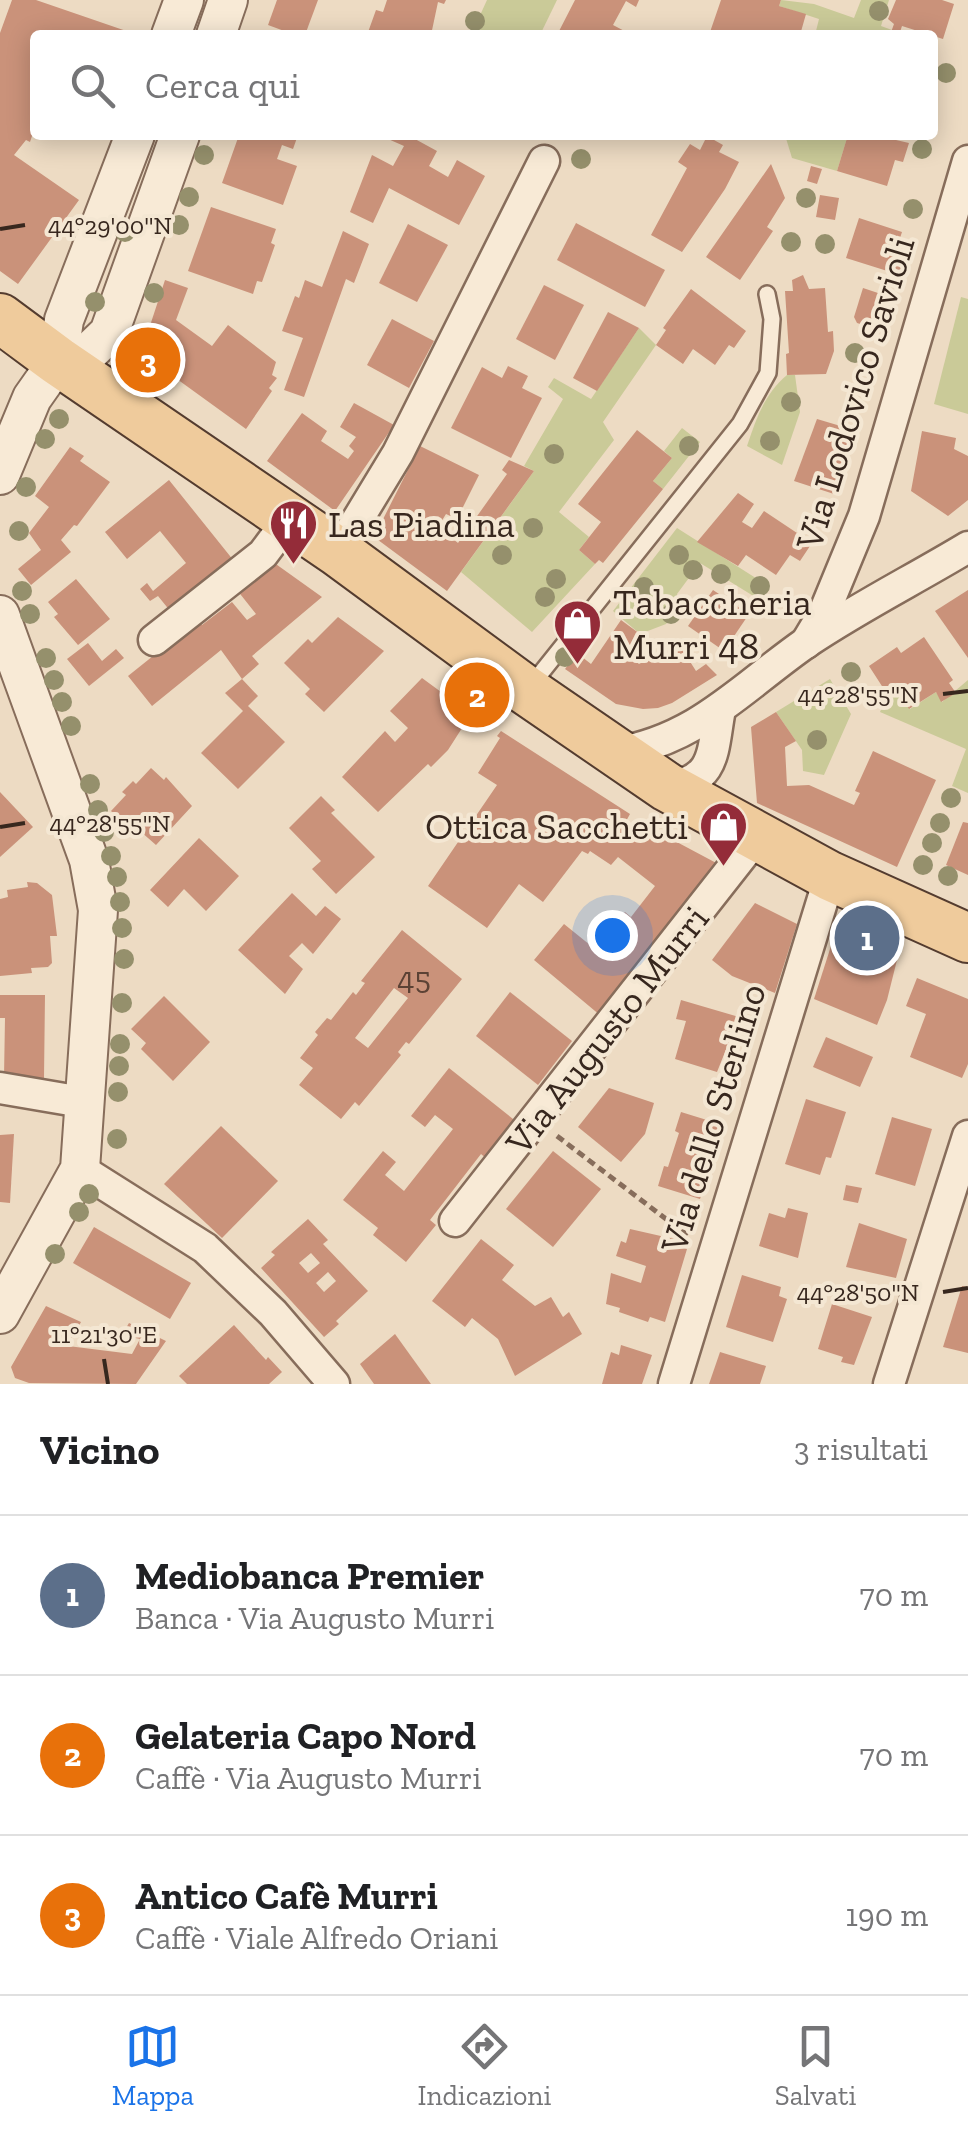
<!DOCTYPE html>
<html lang="it">
<meta charset="utf-8">
<style>
body{margin:0;font-family:"Zilla Slab",serif;background:#f6f6f6;color:#202124}
.you{position:absolute;left:612px;top:935px;width:35px;height:35px;margin:-25px;border:8px solid #fff;border-radius:50%;background:#1a73e8;box-shadow:0 0 0 15px #1a73e833}
.badge{display:grid;place-items:center;width:65px;height:65px;border-radius:50%;background:#1a73e8;color:#fff;font-size:32px;font-weight:700}
.pin{position:absolute;translate:-50% -50%;border:5px solid #fff;box-shadow:0 2px 10px #0006}
.list{margin:0;padding:0;list-style:none}
h2{display:flex;justify-content:space-between;align-items:center;height:130px;margin:0;padding:0 40px;font-size:42px}
h2 small{font-size:32px;font-weight:400;color:#757577}
.list li{display:grid;grid-template-columns:65px 1fr auto;gap:30px;align-items:center;box-sizing:border-box;height:160px;padding:0 40px;border-top:2px solid #e0e0e0}
.list b{display:block;font-size:38px;white-space:nowrap}
.list p{margin:0;font-size:32px;white-space:nowrap;color:#757577}
.list em{font-size:32px;font-style:normal;color:#757577}
.icon{flex:none;width:55px;height:55px;fill:none;stroke:currentColor;stroke-width:2;stroke-linecap:round;stroke-linejoin:round}
.map{position:relative;flex:none;width:968px;height:1384px;overflow:hidden}
.search{position:absolute;background:#fff;box-shadow:0 5px 25px #0003;left:30px;right:30px;top:30px;height:110px;display:flex;align-items:center;gap:25px;box-sizing:border-box;padding:0 35px;border-radius:10px;color:#757577;font-size:38px}
.sheet{height:610px;background:#fff}
nav{display:flex;justify-content:space-around;align-items:center;box-sizing:border-box;height:140px;border-top:2px solid #e0e0e0;background:#fff;font-size:28px;color:#757577}
nav a{display:grid;justify-items:center;gap:5px}
nav .on{color:#1a73e8}
.map>svg:first-child{display:block}
</style>
<div class="map">
<svg width="968" height="1384" viewBox="0 0 968 1384">
<rect width="100%" height="100%" fill="#eddbc3"/>
<g fill="#caca98">
<path d="M487 0H557L540 35H471Z"/>
<path d="M781 0 814 4 854 18 861 0H889L881 26 892 30 890 35H815L819 19 779 6Z"/>
<path d="M785 135H848L837 171 792 158Z"/>
<path d="M961 297 968 299V414L934 404Z"/>
<path d="M639 328 656 345 603 422 614 440 559 512 589 537 579 550 595 564 532 632 461 572 534 471 524 466 563 399 548 387 554 378 591 399Z"/>
<path d="M787 375H795L800 412 782 465 747 446C756 419 765 393 787 375Z"/>
<path d="M682 428 700 442 663 489 653 481 672 458 664 451Z"/>
<path d="M677 528 765 584 755 597 700 563 677 594 680 606 666 624 640 634 613 611Z"/>
<path d="M830 679 851 714 824 775 803 771 802 750 776 712Z"/>
<path d="M968 680V793L952 786 966 749 880 712 888 694 898 691 910 709 936 692 942 702Z"/>
</g>
<g fill="#ca927a" fill-rule="evenodd">
<path d="M12 0H36L135 34 35 35V127L30 142 26 140 14 155 79 200 18 284 0 271V33Z"/>
<path d="M277 0H318L305 35H295L268 25Z"/>
<path d="M387 0H446L444 4 438 2 431 35H367L376 10 383 12Z"/>
<path d="M575 0H639L636 7 626 1 613 25 632 35H557Z"/>
<path d="M721 0H781L779 6 806 14 800 35H709Z"/>
<path d="M896 0H942L954 4 943 39 902 26 899 35H890L894 24 888 19Z"/>
<path d="M239 135H298L293 149 282 145 277 159 297 166 283 205 222 183Z"/>
<path d="M379 135H417L415 139 437 151 429 166 448 177 457 160 485 176 459 225 389 188 373 223 350 212 372 155 393 166 404 146Z"/>
<path d="M853 135H897L896 140 909 143 903 162 895 160 887 186 837 171 847 138 852 139Z"/>
<path d="M707 136 723 145 719 152 739 162 725 189 682 252 651 235 687 168 678 162 690 144 700 150Z"/>
<path d="M771 164 785 198 767 227 773 231 740 280 706 257Z"/>
<path d="M811 166 822 169 817 184 807 181Z"/>
<path d="M820 195 839 198 835 220 816 217Z"/>
<path d="M211 207 276 229 271 243 275 245 262 282 257 281 253 294 188 271Z"/>
<path d="M859 218 902 232 897 247 908 251 900 275 846 258Z"/>
<path d="M576 223 665 270 645 307 557 260Z"/>
<path d="M408 224 448 245 417 302 379 283Z"/>
<path d="M343 231 369 244 354 283 346 279 304 397 284 390 303 338 282 331 295 296 299 298 305 280 322 287Z"/>
<path d="M803 275 809 289 825 288 828 332 833 331 834 351 826 374 787 375 786 354 789 353 785 291H793L792 280Z"/>
<path d="M165 280 188 288 176 320 212 346 228 325 276 362 272 375 277 378 269 388 272 391 246 429 141 353Z"/>
<path d="M544 285 584 305 555 360 516 339Z"/>
<path d="M863 288 893 298 883 331 857 323 854 317Z"/>
<path d="M691 289 746 331 734 348 729 345 715 365 693 349 683 364 656 345 666 330 663 328Z"/>
<path d="M608 312 639 328 597 391 573 378Z"/>
<path d="M392 319 434 341 409 388 367 365Z"/>
<path d="M508 366 528 376 522 388 542 398 511 458 451 428 482 367 502 378Z"/>
<path d="M354 403 394 425 335 511 267 461 302 413 327 431 321 441 348 459 354 451 349 446 356 437 340 427Z"/>
<path d="M817 419 854 430 834 494 794 481Z"/>
<path d="M637 430 672 458 653 481 663 489 603 563 599 560 595 564 579 550 601 522 578 504Z"/>
<path d="M922 431 956 438 954 449 968 456V500L948 516 911 491Z"/>
<path d="M420 446 479 475 457 519 446 514 438 527 458 543 507 474 502 470 509 460 534 471 447 591 374 537Z"/>
<path d="M70 447 84 456 80 461 110 482 77 526 74 525 61 540 71 552 31 585 18 569 41 550 29 533 49 507 35 496Z"/>
<path d="M169 480 238 566 175 617 158 596 150 601 140 589 147 583 153 591 186 563 160 531 127 559 105 532Z"/>
<path d="M738 493 754 504 742 522 752 528 764 511 812 543 800 561 790 555 776 575 746 555 738 566 697 542Z"/>
<path d="M273 562 322 597 252 656 259 664 242 679 221 650 152 706 128 676 198 620 202 625 232 602 247 620 256 614 237 590Z"/>
<path d="M76 579 110 619 78 645 54 617 58 614 48 602Z"/>
<path d="M713 590 749 614 724 651 688 626Z"/>
<path d="M968 590V658L935 611Z"/>
<path d="M338 617 384 651 324 712 305 694 310 689 284 663 308 639 312 643Z"/>
<path d="M621 620 640 634 625 653 639 664 671 648 682 649 696 671 706 664 717 675 672 703 658 708 643 709 616 704 565 669 577 653 591 664Z"/>
<path d="M924 637 953 680 949 683 956 693 941 702 936 692 909 709 898 691 889 697 869 666 897 647 901 653Z"/>
<path d="M88 643 102 661 116 649 124 658 89 686 67 659Z"/>
<path d="M422 678 471 714 448 750 431 767 428 764 378 812 342 777 385 731 395 742 408 728 390 711Z"/>
<path d="M242 679 258 696 248 706 285 742 238 789 201 753 243 711 225 693Z"/>
<path d="M776 712 796 741 785 747 787 786 809 785 854 805 860 793 855 791 873 751 936 780 897 867 757 803 751 727Z"/>
<path d="M501 731 630 814 625 823 638 831 643 824 720 865 601 1016 534 960 564 924 595 949 625 912 631 917 655 886 618 857 611 865 590 851 588 854 582 851 543 902 519 884 487 928 428 886 497 785 478 773 500 738 497 736Z"/>
<path d="M151 768 164 780 166 777 192 806 156 845 140 831 136 835 111 811 126 795 122 792 133 781 136 784Z"/>
<path d="M0 792 33 827 0 857Z"/>
<path d="M321 796 335 810 331 813 375 857 336 894 312 869 321 861 289 828Z"/>
<path d="M963 822 968 823V875L946 865Z"/>
<path d="M199 838 239 876 206 911 184 889 168 907 150 890Z"/>
<path d="M27 882 37 883 52 895 57 936H50L52 963 48 967 31 968 32 973 0 976V899L8 897 7 890 28 887Z"/>
<path d="M292 893 316 916 325 906 341 919 313 954 302 943 289 956 303 969 285 994 238 950Z"/>
<path d="M755 903 797 924 775 993 732 976 712 960Z"/>
<path d="M839 921 900 948 887 1000 877 1025 814 999Z"/>
<path d="M402 930 462 979 409 1044 406 1042 398 1052 401 1055 359 1106 355 1102 341 1119 299 1085 313 1068 300 1058 318 1035 315 1032 327 1018 331 1020 353 992 356 995 365 983 361 981ZM394 988 408 998 368 1048 355 1038Z"/>
<path d="M917 978 968 999V1064L962 1078 910 1057 926 1014 906 1006Z"/>
<path d="M510 992 572 1041 538 1085 476 1036Z"/>
<path d="M0 995H45L44 1078 4 1077 5 1018H0Z"/>
<path d="M164 996 210 1042 173 1081 141 1049 146 1043 131 1029Z"/>
<path d="M681 1000 739 1017 717 1072 675 1059 686 1021 676 1019Z"/>
<path d="M826 1037 873 1057 860 1087 813 1067Z"/>
<path d="M449 1068 518 1123 488 1160 481 1154 430 1220 436 1225 406 1262 373 1235 378 1228 343 1200 383 1151 396 1162 385 1175 404 1191 453 1129 435 1115 425 1127 411 1116Z"/>
<path d="M609 1088 654 1103 645 1134 621 1162 578 1127Z"/>
<path d="M806 1099 846 1112 831 1158 826 1157 820 1175 785 1164Z"/>
<path d="M681 1112 723 1125 718 1140 722 1141 709 1185 705 1184 700 1199 658 1186 664 1166 668 1167 679 1133 675 1131Z"/>
<path d="M892 1117 932 1129 915 1186 875 1174Z"/>
<path d="M221 1126 278 1181 222 1238 164 1184Z"/>
<path d="M14 1134 10 1203 0 1202V1135Z"/>
<path d="M553 1151 601 1189 553 1247 506 1209Z"/>
<path d="M846 1185 862 1188 858 1203 843 1200Z"/>
<path d="M788 1208 808 1213 798 1258 759 1246 769 1213 785 1218Z"/>
<path d="M308 1219 328 1240 323 1244 368 1291 336 1321 339 1324 324 1337 261 1268 275 1255 271 1252ZM311 1253 320 1263 308 1273 299 1263ZM328 1272 336 1281 324 1292 316 1283Z"/>
<path d="M859 1223 907 1239 896 1278 846 1267Z"/>
<path d="M94 1227 191 1283 170 1319 73 1263Z"/>
<path d="M630 1229 674 1239 672 1244 687 1249 665 1322 650 1317 648 1322 619 1312 620 1308 606 1304 611 1273 641 1283 646 1266 616 1256 621 1241 626 1243Z"/>
<path d="M481 1239 514 1265 502 1280 535 1306 551 1297 563 1317 569 1312 582 1334 515 1376 498 1339 472 1318 465 1327 432 1301Z"/>
<path d="M742 1275 781 1287 779 1296 787 1299 773 1342 726 1327Z"/>
<path d="M962 1286 968 1287V1353L943 1347Z"/>
<path d="M832 1304 872 1317 854 1365 841 1362 843 1357 818 1349Z"/>
<path d="M46 1306 81 1322 68 1346 132 1354 140 1339 122 1335 129 1323 166 1341 136 1384 29 1383 15 1378 11 1367Z"/>
<path d="M234 1325 266 1360 268 1357 282 1372 269 1384H187L179 1376Z"/>
<path d="M395 1334 431 1384H374L360 1364Z"/>
<path d="M621 1345 652 1355 642 1384H602L611 1352 619 1355Z"/>
<path d="M720 1352 766 1366 760 1384H709Z"/>
</g>
<g fill="none" stroke-linecap="round" stroke-linejoin="round">
<defs>
<path id="service" d="M529 688 740 424 768 373 772 319 767 294"/>
<g id="minor">
<path d="M338 552 398 453 544 161"/>
<path d="M154 640 263 554 290 518"/>
<path d="M806 643 824 613 864 516 968 161"/>
<path d="M615 753C698 740 742 687 807 642 859 607 915 579 968 547"/>
<path d="M667 787C717 781 712 751 720 709"/>
<path d="M0 1088 82 1102"/>
<path d="M80 1169 205 1248 273 1313 334 1384"/>
<path d="M455 1221 756 838"/>
<path d="M674 1384 830 876"/>
<path d="M889 1384 968 1136"/>
</g>
<g id="tertiary">
<path d="M171 35 184 0"/>
<path d="M216 35 228 0"/>
<path d="M58 361 84 357 109 333 180 135"/>
<path d="M58 361 64 320 135 135"/>
<path d="M0 475 32 398 58 361"/>
<path d="M0 615 89 860 98 910 80 1169 0 1314"/>
</g>
<path id="primary" d="M0 318 58 361 338 552 527 691 667 787 830 876 968 938"/>
</defs>
<use href="#service" stroke="#876d5b" stroke-width="20"/>
<use href="#minor" stroke="#876d5b" stroke-width="35"/>
<use href="#tertiary" stroke="#876d5b" stroke-width="42"/>
<use href="#primary" stroke="#543c2f" stroke-width="52"/>
<path stroke="#876d5b" stroke-width="5" stroke-dasharray="8 5" stroke-linecap="butt" d="M557 1136 691 1238"/>
<use href="#service" stroke="#f8ead6" stroke-width="15"/>
<use href="#minor" stroke="#f8ead6" stroke-width="30"/>
<use href="#tertiary" stroke="#f8ead6" stroke-width="38"/>
<use href="#primary" stroke="#efcb9c" stroke-width="48"/>
</g>
<g fill="#95906c">
<circle cx="879" cy="11" r="10"/>
<circle cx="475" cy="21" r="10"/>
<circle cx="946" cy="73" r="10"/>
<circle cx="922" cy="149" r="10"/>
<circle cx="204" cy="155" r="10"/>
<circle cx="581" cy="159" r="10"/>
<circle cx="189" cy="197" r="10"/>
<circle cx="806" cy="198" r="10"/>
<circle cx="913" cy="209" r="10"/>
<circle cx="179" cy="225" r="10"/>
<circle cx="125" cy="232" r="10"/>
<circle cx="791" cy="242" r="10"/>
<circle cx="825" cy="244" r="10"/>
<circle cx="154" cy="293" r="10"/>
<circle cx="95" cy="302" r="10"/>
<circle cx="855" cy="353" r="10"/>
<circle cx="791" cy="402" r="10"/>
<circle cx="59" cy="419" r="10"/>
<circle cx="45" cy="439" r="10"/>
<circle cx="770" cy="441" r="10"/>
<circle cx="689" cy="446" r="10"/>
<circle cx="554" cy="454" r="10"/>
<circle cx="26" cy="487" r="10"/>
<circle cx="533" cy="528" r="10"/>
<circle cx="19" cy="531" r="10"/>
<circle cx="502" cy="555" r="10"/>
<circle cx="679" cy="555" r="10"/>
<circle cx="693" cy="570" r="10"/>
<circle cx="721" cy="574" r="10"/>
<circle cx="556" cy="579" r="10"/>
<circle cx="760" cy="586" r="10"/>
<circle cx="644" cy="587" r="10"/>
<circle cx="22" cy="591" r="10"/>
<circle cx="545" cy="597" r="10"/>
<circle cx="30" cy="614" r="10"/>
<circle cx="671" cy="614" r="10"/>
<circle cx="588" cy="629" r="10"/>
<circle cx="565" cy="657" r="10"/>
<circle cx="46" cy="658" r="10"/>
<circle cx="851" cy="672" r="10"/>
<circle cx="54" cy="680" r="10"/>
<circle cx="62" cy="702" r="10"/>
<circle cx="71" cy="726" r="10"/>
<circle cx="817" cy="740" r="10"/>
<circle cx="90" cy="784" r="10"/>
<circle cx="951" cy="798" r="10"/>
<circle cx="98" cy="810" r="10"/>
<circle cx="940" cy="823" r="10"/>
<circle cx="104" cy="832" r="10"/>
<circle cx="932" cy="843" r="10"/>
<circle cx="111" cy="856" r="10"/>
<circle cx="923" cy="865" r="10"/>
<circle cx="948" cy="876" r="10"/>
<circle cx="117" cy="877" r="10"/>
<circle cx="120" cy="902" r="10"/>
<circle cx="122" cy="928" r="10"/>
<circle cx="124" cy="959" r="10"/>
<circle cx="122" cy="1003" r="10"/>
<circle cx="120" cy="1044" r="10"/>
<circle cx="119" cy="1066" r="10"/>
<circle cx="118" cy="1092" r="10"/>
<circle cx="117" cy="1139" r="10"/>
<circle cx="89" cy="1194" r="10"/>
<circle cx="79" cy="1212" r="10"/>
<circle cx="55" cy="1254" r="10"/>
</g>
<path fill="none" stroke="#37271e" stroke-width="4" d="M0 229 25 225M943 694 968 691M0 827 25 823M943 1292 968 1288M104 1359 108 1384"/>
<defs>
<symbol id="restaurant-pin" viewBox="-11 -11 22 30"><path d="M0 17L-7.5 6A9.5 9.5 0 1 1 7.5 6Z" fill="#942c39" stroke="#f4e7d3"/><path d="M-5-6h1v4h1v-4h1v4h1v-4h1v5L-1.5 .5V6h-2V.5L-5-1ZM5-6V6H3V1.5H1.5Q1.5-4 5-6Z" fill="#fff"/></symbol>
<symbol id="shop-pin" viewBox="-11 -11 22 30"><path d="M0 17L-7.5 6A9.5 9.5 0 1 1 7.5 6Z" fill="#942c39" stroke="#f4e7d3"/><path d="M-5-2.5h2.3a2.7 3.5 0 0 1 5.4 0H5L5.5 6h-11ZM-1.5-2.5h3a1.5 2.3 0 0 0-3 0Z" fill="#fff"/></symbol>
</defs>
<g fill-rule="evenodd">
<use href="#restaurant-pin" x="266" y="496" width="55" height="75"/>
<use href="#shop-pin" x="550" y="596" width="55" height="75"/>
<use href="#shop-pin" x="696" y="798" width="55" height="75"/>
</g>
<g text-anchor="middle" stroke-width="8" stroke-linejoin="round" paint-order="stroke">
<g font-size="32" fill="#5c4235">
<text x="414" y="989">45</text>
</g>
<g font-size="38" fill="#37271e" stroke="#f4e7d3">
<text transform="translate(855 393) rotate(-73)" y="13">Via Lodovico Savioli</text>
<text transform="translate(607 1030) rotate(-52)" y="13">Via Augusto Murri</text>
<text transform="translate(713 1118) rotate(-73)" y="13">Via dello Sterlino</text>
</g>
<g font-size="38" fill="#37271e" stroke="#f4e7d3" text-anchor="start">
<text x="328" y="537">Las Piadina</text>
<text x="613" y="615">Tabaccheria<tspan x="613" dy="44">Murri 48</tspan></text>
<text x="688" y="839" text-anchor="end">Ottica Sacchetti</text>
</g>
</g>
<g font-size="25" text-anchor="middle" fill="#37271e" stroke="#f4e7d3" stroke-width="8" stroke-linejoin="round" paint-order="stroke">
<text x="110" y="234">44°29'00"N</text>
<text x="858" y="703">44°28'55"N</text>
<text x="110" y="832">44°28'55"N</text>
<text x="858" y="1301">44°28'50"N</text>
<text x="104" y="1343">11°21'30"E</text>
</g>
</svg>
<div class="you"></div>
<div class="pin badge" style="left:867px;top:938px;background:#5c6f8a">1</div>
<div class="pin badge" style="left:477px;top:695px;background:#e8710a">2</div>
<div class="pin badge" style="left:148px;top:360px;background:#e8710a">3</div>
<div class="search"><svg class="icon" aria-label="search" viewBox="0 0 24 24"><circle cx="10" cy="10" r="6"/><path d="M15 15l6 6"/></svg>Cerca qui</div>
</div>
<section class="sheet">
<h2>Vicino<small>3 risultati</small></h2>
<ul class="list">
<li><span class="badge" style="background:#5c6f8a">1</span><div><b>Mediobanca Premier</b><p>Banca · Via Augusto Murri</p></div><em>70 m</em></li>
<li><span class="badge" style="background:#e8710a">2</span><div><b>Gelateria Capo Nord</b><p>Caffè · Via Augusto Murri</p></div><em>70 m</em></li>
<li><span class="badge" style="background:#e8710a">3</span><div><b>Antico Cafè Murri</b><p>Caffè · Viale Alfredo Oriani</p></div><em>190 m</em></li>
</ul>
</section>
<nav>
<a class="on"><svg class="icon" aria-label="map" viewBox="0 0 24 24"><path d="M3 6l6-2 6 2 6-2v14l-6 2-6-2-6 2zM9 4v14M15 6v14"/></svg>Mappa</a>
<a><svg class="icon" aria-label="directions" viewBox="0 0 24 24"><path d="M12 3l9 9-9 9-9-9zM9 14v-3h6M13 9l2 2-2 2"/></svg>Indicazioni</a>
<a><svg class="icon" aria-label="saved" viewBox="0 0 24 24"><path d="M7 4h10v16l-5-4-5 4z"/></svg>Salvati</a>
</nav>
